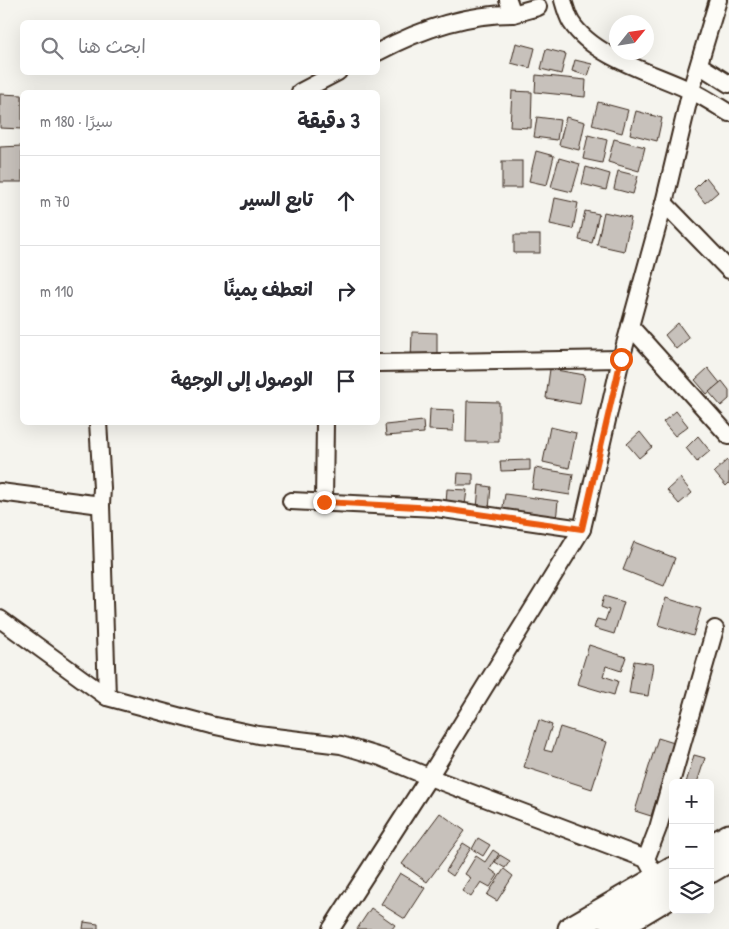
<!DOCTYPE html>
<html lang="ar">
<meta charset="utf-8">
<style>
body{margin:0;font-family:"Patrick Hand","Playpen Sans Arabic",sans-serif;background:#f2f2f3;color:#2b2b33;direction:rtl}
.controls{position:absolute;right:15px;bottom:15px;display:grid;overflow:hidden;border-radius:8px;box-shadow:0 5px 20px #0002}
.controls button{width:45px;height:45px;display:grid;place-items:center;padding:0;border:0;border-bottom:1px solid #e1e1e2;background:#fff;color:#2b2b33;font:25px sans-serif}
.compass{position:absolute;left:609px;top:15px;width:45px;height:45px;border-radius:50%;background:#fff;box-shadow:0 5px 20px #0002;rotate:60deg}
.stop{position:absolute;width:15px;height:15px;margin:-11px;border:4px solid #ea580c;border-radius:50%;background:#fff}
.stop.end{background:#ea580c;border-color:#fff;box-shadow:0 1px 5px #0008}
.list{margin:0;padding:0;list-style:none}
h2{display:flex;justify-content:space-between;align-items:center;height:65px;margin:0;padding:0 20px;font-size:21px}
h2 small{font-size:16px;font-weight:400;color:#7c7c81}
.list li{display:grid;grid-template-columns:32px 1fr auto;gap:15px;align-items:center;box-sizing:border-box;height:90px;padding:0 20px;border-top:1px solid #e1e1e2}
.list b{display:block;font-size:19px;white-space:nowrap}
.list em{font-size:16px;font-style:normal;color:#7c7c81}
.icon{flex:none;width:28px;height:28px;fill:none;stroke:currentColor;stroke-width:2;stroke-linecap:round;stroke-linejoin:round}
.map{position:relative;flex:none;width:729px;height:929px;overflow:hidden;direction:ltr}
.search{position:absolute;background:#fff;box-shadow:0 5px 20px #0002;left:20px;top:20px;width:360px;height:55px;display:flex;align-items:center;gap:12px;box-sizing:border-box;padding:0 18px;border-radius:8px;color:#7c7c81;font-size:19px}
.panel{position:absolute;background:#fff;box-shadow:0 5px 20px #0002;left:20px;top:90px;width:360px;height:335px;border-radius:8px;direction:rtl}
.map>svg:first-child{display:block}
</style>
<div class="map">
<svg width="729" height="929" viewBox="0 0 729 929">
<rect width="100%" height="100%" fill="#f5f4ee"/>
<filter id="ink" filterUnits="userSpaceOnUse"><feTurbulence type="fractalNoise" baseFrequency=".02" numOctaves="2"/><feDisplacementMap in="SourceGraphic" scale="10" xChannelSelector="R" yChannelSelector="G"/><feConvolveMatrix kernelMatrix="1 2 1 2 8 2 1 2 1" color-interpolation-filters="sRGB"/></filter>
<g filter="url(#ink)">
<g fill="#c7c1bb" stroke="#3b2a1e">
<path d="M516 43 535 48 530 68 511 63Z"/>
<path d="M546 49 566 54 561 74 541 69Z"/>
<path d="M575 60 592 64 588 76 572 71Z"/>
<path d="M536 75 586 80 585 97 535 92Z"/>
<path d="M512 91 532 92 531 128 510 127Z"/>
<path d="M0 94 22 95V129L0 128Z"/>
<path d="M598 102 628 110 622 133 592 125Z"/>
<path d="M636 111 662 118 657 141 630 134Z"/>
<path d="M537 117 560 120 557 140 534 137Z"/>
<path d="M566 117 585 122 579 150 559 145Z"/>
<path d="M588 135 607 140 602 163 583 159Z"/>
<path d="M614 139 645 147 639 171 608 162Z"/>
<path d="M22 146V182H0V147Z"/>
<path d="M536 151 554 156 547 185 529 181Z"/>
<path d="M559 158 580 164 572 192 551 187Z"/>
<rect x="502" y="161" width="20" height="27"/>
<path d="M586 167 610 174 606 190 582 184Z"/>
<path d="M618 171 638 176 633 194 614 189Z"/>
<path d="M706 177 718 192 705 203 694 189Z"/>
<path d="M555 198 578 203 573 229 550 224Z"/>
<path d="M585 211 599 214 592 243 579 240Z"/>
<path d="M604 212 631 218 624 251 597 245Z"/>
<rect x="514" y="235" width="26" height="18"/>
<path d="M678 323 689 338 676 349 665 335Z"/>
<path d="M412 332 437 333V362L411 361Z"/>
<path d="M708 368 720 383 707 394 695 380Z"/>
<path d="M550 369 585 375 580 404 546 398Z"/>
<path d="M722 381 729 390V399L721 406 709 392Z"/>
<path d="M467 401 499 402V442H466Z"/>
<path d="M430 409 454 410 453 431 429 430Z"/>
<path d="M676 411 688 426 675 436 663 422Z"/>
<path d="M423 421 424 433 386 436 385 425Z"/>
<path d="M550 427 576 433 569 468 543 462Z"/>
<path d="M640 432 652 447 639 458 627 444Z"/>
<path d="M698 436 710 451 697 462 686 448Z"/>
<path d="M530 460V470L501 471 500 461Z"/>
<path d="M727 460 729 463V483L726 486 714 472Z"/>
<path d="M535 468 573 474 570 495 532 489Z"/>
<path d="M458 473 473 474V485H457Z"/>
<path d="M680 478 692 493 679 504 667 490Z"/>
<path d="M479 485 491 487 489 509 477 508Z"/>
<path d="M447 489 467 490 465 505 446 503Z"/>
<path d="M505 494 558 501 556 521 502 513Z"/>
<path d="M634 542 675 558 664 586 623 570Z"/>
<path d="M604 596 624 602 614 634 594 628 597 619 605 621 609 610 601 607Z"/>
<path d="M666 598 701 609 693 636 658 625Z"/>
<path d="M589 645 626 657 621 671 606 666 603 676 618 681 614 695 577 684Z"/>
<path d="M634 661 653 664 648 696 629 693Z"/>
<path d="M539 720 552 725 544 750 552 752 560 727 607 742 592 789 524 767Z"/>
<path d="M658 738 674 743 651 816 635 811Z"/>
<path d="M694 755 705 758 697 783H686Z"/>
<path d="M440 813 465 831 427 882 402 864Z"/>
<path d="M478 838 490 845 483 856 472 849Z"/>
<path d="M463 843 471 848 453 876 446 871Z"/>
<path d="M493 850 499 854 490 869 498 875 490 887 481 882 471 897 462 891 471 878 465 874 476 856 485 862Z"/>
<path d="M500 855 510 861 505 868 495 862Z"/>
<path d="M504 869 513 876 497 901 487 895Z"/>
<path d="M400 873 425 888 405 919 381 904Z"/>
<path d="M371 908 395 925 392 929H357Z"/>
<path d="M84 922 98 924V929H83Z"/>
</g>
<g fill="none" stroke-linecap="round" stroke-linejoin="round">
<defs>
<g id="street">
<path d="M508 0 513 14 538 7"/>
<path d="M563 0C565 7 567 15 571 22 593 57 653 73 689 90 703 96 716 105 729 113"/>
<path d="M378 52C419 30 465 14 513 14"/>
<path d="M699 65 729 84"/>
<path d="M300 92 338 72"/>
<path d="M664 203 729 270"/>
<path d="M630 326 729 436"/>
<path d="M378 363 621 359"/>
<path d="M98 422 102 488 101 505 107 697"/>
<path d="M0 492 101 505"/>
<path d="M291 501 436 508 582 529"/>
<path d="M324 502 325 422"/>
<path d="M0 619 107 697 211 725 258 735 341 745 381 757 429 777 646 859 661 886"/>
<path d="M646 859 658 828 715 629"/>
<path d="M331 929 429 777 582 529 621 359 664 203 691 90 718 0"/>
</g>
<g id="primary">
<path d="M710 848 729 837"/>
<path d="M710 870 729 859"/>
<path d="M571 929 673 870"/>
<path d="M613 929 673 893"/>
</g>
</defs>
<use href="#street" stroke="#3b2a1e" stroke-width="20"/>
<use href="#primary" stroke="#3b2a1e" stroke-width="29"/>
<use href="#street" stroke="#fdfcf7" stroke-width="16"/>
<use href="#primary" stroke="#fdfcf7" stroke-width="25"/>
</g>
</g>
<g fill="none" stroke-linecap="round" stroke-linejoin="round" filter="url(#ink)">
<path stroke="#ea580c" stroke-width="6" d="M324 502 436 508 582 529 621 359"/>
</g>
</svg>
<div class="controls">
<button>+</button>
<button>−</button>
<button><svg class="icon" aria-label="layers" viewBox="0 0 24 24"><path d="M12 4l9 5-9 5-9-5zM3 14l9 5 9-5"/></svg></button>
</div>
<svg class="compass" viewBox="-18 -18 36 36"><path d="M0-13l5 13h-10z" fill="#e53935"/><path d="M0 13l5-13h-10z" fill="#7c7c81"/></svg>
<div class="stop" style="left:621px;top:359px"></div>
<div class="stop end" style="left:324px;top:502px"></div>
<div class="search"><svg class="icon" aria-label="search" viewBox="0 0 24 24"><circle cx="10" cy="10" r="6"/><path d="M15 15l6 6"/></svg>ابحث هنا</div>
<section class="panel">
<h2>3 دقيقة<small>سيرًا · 180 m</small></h2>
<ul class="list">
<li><svg class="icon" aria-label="ahead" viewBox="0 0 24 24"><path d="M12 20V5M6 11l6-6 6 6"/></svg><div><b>تابع السير</b></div><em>70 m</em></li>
<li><svg class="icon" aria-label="right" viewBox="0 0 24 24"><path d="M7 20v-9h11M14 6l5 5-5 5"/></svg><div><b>انعطف يمينًا</b></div><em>110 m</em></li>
<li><svg class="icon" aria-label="arrive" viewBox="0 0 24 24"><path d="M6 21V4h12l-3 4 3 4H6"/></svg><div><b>الوصول إلى الوجهة</b></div></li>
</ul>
</section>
</div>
